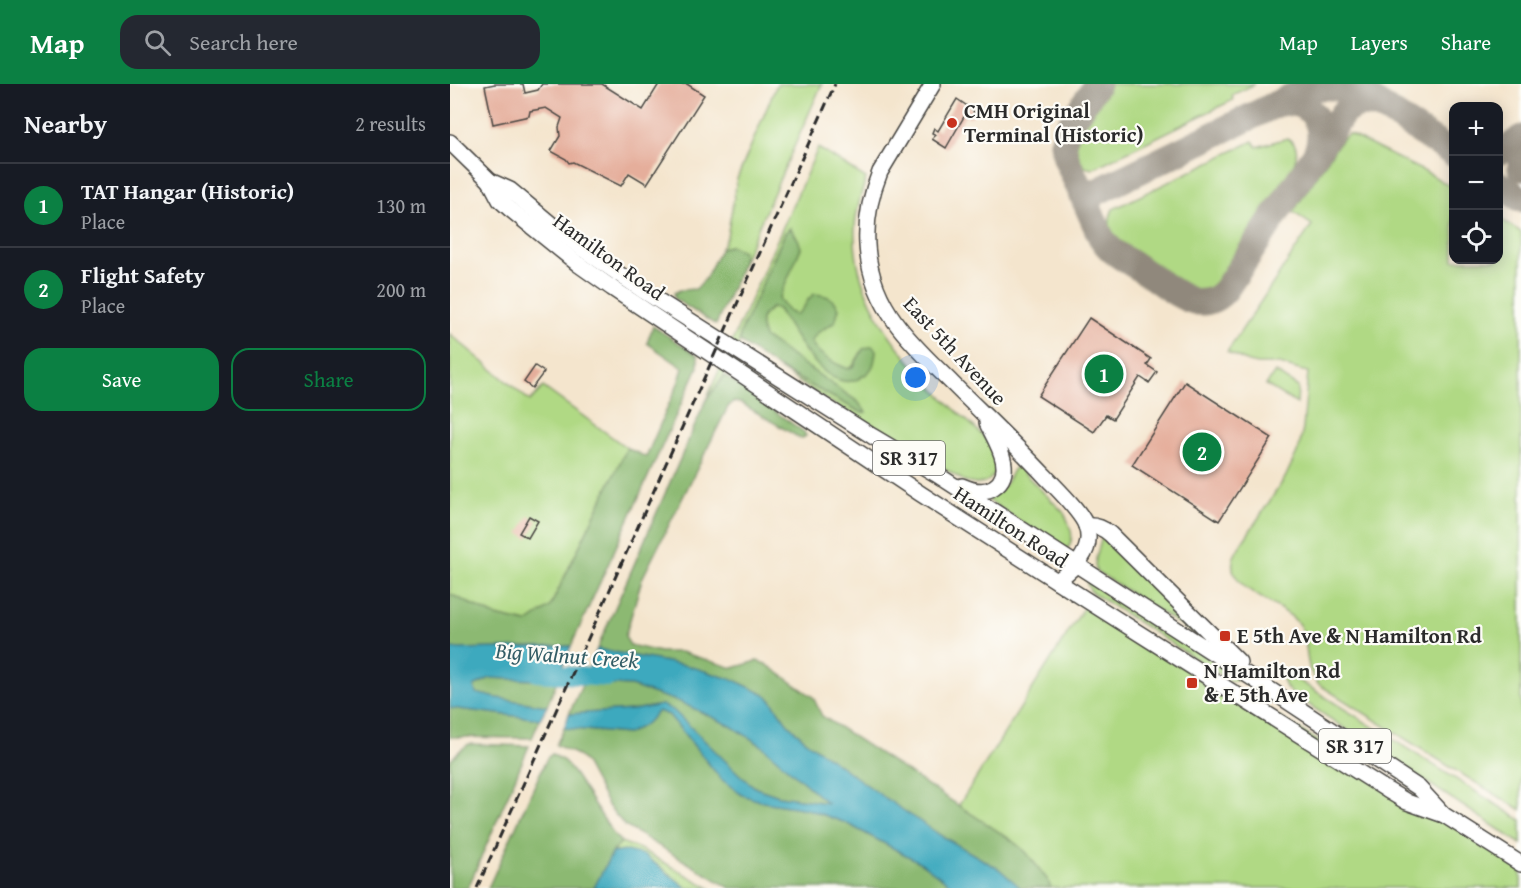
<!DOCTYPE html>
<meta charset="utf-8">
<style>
body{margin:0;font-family:"Gentium Book Plus",serif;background:#242831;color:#f1f3f6}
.controls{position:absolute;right:18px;top:18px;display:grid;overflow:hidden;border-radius:12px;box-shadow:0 3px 15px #0003}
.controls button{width:54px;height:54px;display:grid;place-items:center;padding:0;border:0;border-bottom:2px solid #363941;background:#171b24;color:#f1f3f6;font:30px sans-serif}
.you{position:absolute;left:466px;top:294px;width:21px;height:21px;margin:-15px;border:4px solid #fff;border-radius:50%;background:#1a73e8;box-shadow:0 0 0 9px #1a73e833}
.badge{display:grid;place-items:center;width:39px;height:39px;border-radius:50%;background:#0b8043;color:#fff;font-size:20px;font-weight:700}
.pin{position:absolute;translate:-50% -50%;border:3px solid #fff;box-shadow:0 2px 6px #0006}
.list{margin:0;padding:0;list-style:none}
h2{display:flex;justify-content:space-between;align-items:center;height:78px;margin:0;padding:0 24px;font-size:26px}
h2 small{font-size:20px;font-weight:400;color:#9ea1a6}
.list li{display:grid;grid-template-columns:39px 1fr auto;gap:18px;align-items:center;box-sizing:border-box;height:84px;padding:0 24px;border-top:2px solid #363941}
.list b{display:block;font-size:22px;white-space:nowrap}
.list p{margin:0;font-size:20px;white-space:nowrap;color:#9ea1a6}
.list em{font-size:20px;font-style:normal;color:#9ea1a6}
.actions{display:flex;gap:12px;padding:18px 24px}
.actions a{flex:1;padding:14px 0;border:2px solid #0b8043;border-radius:18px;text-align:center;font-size:21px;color:#0b8043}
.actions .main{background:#0b8043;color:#fff}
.icon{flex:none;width:33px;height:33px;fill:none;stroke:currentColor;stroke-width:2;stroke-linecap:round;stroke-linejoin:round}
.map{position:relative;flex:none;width:1071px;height:804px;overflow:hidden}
header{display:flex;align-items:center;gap:36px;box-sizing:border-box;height:84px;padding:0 30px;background:#0b8043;color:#fff}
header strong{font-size:28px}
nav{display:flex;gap:33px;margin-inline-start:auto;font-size:21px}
.search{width:420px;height:54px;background:#242831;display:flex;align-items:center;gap:15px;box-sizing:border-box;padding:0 21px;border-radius:18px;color:#9ea1a6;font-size:22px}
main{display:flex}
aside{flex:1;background:#171b24}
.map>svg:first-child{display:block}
</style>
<header>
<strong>Map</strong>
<div class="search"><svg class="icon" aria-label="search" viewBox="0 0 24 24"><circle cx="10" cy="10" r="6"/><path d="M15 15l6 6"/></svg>Search here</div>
<nav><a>Map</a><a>Layers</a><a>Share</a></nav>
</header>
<main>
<aside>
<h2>Nearby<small>2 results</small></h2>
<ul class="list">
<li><span class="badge">1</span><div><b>TAT Hangar (Historic)</b><p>Place</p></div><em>130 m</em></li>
<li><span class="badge">2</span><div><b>Flight Safety</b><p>Place</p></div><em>200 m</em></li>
</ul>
<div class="actions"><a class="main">Save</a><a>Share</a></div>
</aside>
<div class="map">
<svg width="1071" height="804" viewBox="0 0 1071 804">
<rect width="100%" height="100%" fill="#fdfcf7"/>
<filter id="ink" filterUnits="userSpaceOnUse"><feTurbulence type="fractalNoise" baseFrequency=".0167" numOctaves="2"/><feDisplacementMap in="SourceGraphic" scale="12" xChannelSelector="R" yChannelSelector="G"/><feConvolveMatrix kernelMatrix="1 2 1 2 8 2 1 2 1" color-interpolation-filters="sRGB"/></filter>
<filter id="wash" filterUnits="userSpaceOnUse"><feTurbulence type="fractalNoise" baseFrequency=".008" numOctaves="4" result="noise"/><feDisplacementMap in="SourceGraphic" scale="24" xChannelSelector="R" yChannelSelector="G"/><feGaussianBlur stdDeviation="1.35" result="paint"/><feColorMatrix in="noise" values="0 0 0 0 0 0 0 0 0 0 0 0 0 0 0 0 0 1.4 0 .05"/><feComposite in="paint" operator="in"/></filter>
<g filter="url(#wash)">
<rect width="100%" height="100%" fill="#f4e5cd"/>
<g fill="#b0d984" stroke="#6e8258" stroke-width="1.5">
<path d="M327 0H372L293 178 292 167 280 162 271 164 277 153 287 95Z"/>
<path d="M657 0H805L782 11 783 16 642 85C624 82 620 63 626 48Z"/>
<path d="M899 50 965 83 980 90 1003 104 1004 176H1048L1049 134 1071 148V726L1000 683 868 600C864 594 861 590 859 583 856 570 857 555 850 542 836 519 777 508 783 477 783 473 786 469 788 465L835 394 849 364 853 345 858 288 849 286 830 280H808L798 278 777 268 862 141 843 128 891 56Z"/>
<path d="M837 54C862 66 831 100 822 114L823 116 768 201C762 207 756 211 748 209 729 197 671 164 662 148 658 140 659 133 663 125L803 57 807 63Z"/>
<path d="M368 64 416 94C411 110 406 126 405 143 401 215 452 273 499 320 513 334 534 349 544 366 553 381 544 399 527 400 523 400 518 398 514 397L449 356 375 315 325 282 412 329 408 318 314 253C308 238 309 232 323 223L328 225 356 269 403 297 413 265 403 282 398 285C385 280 366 271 361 257L367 249 385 238 359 214 352 228 345 232 338 227 329 215 332 206 340 144 335 149 290 250C290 274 270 297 256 316Z"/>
<path d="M0 250 80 317 93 303 177 364 100 523 77 539 45 532 0 510Z"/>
<path d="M825 288 848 303 847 320 816 301Z"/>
<path d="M567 382 614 429C620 441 626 454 617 465L612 466 534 413 555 401 563 386Z"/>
<path d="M652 452 744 542 748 549 746 551 646 487C643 476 650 464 652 452Z"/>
<path d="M640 497 789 593C787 597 785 597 780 597L641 508 637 500Z"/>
<path d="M638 517 1071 780V804H579L490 751Z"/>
<path d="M837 589 1071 736V760L841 609 836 603 833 595Z"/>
<path d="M171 758 190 765 260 804H237L208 781 176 767 162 769Z"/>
</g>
<g fill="#8cb972" stroke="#5c724e" stroke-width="1.5">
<path d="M340 144 348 155 351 164 329 215 338 227 345 231C355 226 356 216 364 210 376 211 383 213 389 224L385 238 367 249 361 257C366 270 385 280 398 285L404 282 413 265 422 262 426 266C425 279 423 288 411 293 411 294 404 297 403 297 371 303 342 247 328 225L323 223C309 232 308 238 314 253L408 318 416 328 412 329 325 282 290 258V250L335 149Z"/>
<path d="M280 162 293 167V178L266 241 225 215 224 209 230 206 246 205 255 195 271 164Z"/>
<path d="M203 242 248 272V283L121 562 10 565 0 564V510L45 532 77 539 100 523 177 364 196 373 229 297 233 284 197 259Z"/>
<path d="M275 292 354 348 356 352 351 355 291 319 283 318 278 323 192 495 175 553 180 561 210 568H231L283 584 307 577 316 580 363 613 372 632 560 755 576 768 597 795 601 804H571L549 785 490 751 435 714 357 658 337 639 318 612 286 597 239 582 147 565 256 316Z"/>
<path d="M40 594 107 597 97 622 47 614 25 609 24 602Z"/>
<path d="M133 599 181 602 230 618 281 642 311 661 378 719 329 712 306 704 292 693 212 621 183 626 119 630Z"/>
<path d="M0 624 90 635 82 654 0 653Z"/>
<path d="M208 627 219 631 271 695 313 718 357 725 396 739 471 779 505 804H280L175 742 159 723 134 677 127 671 106 661 114 644 177 650 196 640Z"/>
<path d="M19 660 79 662 18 804H0V677L8 668Z"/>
<path d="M102 670 114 677 125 691 164 751 171 758 162 769 144 804H38L97 674Z"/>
</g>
<g fill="#3ea9be" stroke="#346a74" stroke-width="1.5">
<path d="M121 562 107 597 40 594 24 602 26 609 47 614 97 622 90 635 0 624V564L10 565Z"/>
<path d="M147 565 239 582 286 597 318 612 337 639 357 658 435 714 490 751 549 785 571 804H505L471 779 396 739 357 725 313 718 292 711 271 695 219 631 208 627 196 640 177 650 114 644 119 630 183 626 212 621 223 626 292 693 306 704 329 712 377 719 311 661 281 642 230 618 181 602 133 599Z"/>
<path d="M176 767 194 771 237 804H144L162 769Z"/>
</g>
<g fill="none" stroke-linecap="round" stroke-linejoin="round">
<path stroke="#3ea9be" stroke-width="18" d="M87 589 158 594"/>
<g stroke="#90887c" stroke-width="27">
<path d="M647 0 619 42 613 59 616 74 651 153C655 159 658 163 663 167 673 175 685 181 695 188 710 197 731 216 748 218 759 219 769 214 776 205L893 29C905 19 917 18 932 24"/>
<path d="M826 20C831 19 836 18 841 19 867 21 876 48 866 69"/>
<path d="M1048 68 1061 62 1071 54"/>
<path d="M1071 71V84"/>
<path d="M1048 100 1071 115"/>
<path d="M634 114 841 13 861 4 870 3H885L906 8 917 13 1004 70"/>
</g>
</g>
<g id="blocks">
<g fill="#e5ae9b">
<path d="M45 0H73L75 9 88 6 92 0H152L193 26 209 0H237L254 11 197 100 179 89 171 102 123 78 119 79 116 75 101 67 110 52 109 43 112 34 96 24 80 27 79 32 43 40 35 2Z"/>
<path d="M507 15 523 26 524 29 522 32 519 33 515 31 496 64 482 55 486 51 482 49 484 44 488 47Z"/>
<path d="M639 234 701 275 697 281 707 288 699 299 690 293 663 335 656 331 644 348 588 312Z"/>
<path d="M85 282 94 288 82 304 74 298Z"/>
<path d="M735 298 822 354 769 437 682 381Z"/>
<path d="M79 432 88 437 78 454 69 449Z"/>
</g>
</g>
</g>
<g filter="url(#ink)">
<use href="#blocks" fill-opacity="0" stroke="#494743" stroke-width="1.5"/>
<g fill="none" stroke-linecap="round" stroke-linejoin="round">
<defs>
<g id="primary">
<path d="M483 0 430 88C409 140 412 193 446 239 462 261 483 280 502 299 533 330 565 360 595 392 606 404 634 430 637 445 643 469 624 484 607 497"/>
<path d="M0 58 40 97 60 106 102 141 134 166 195 208 422 352 486 390 816 603 969 704 994 731 1071 780"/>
<path d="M40 97 50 116 60 125 128 180 162 204 471 410 638 517 937 706 957 718 991 730"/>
<path d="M512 402C521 406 534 410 544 403 567 388 545 356 537 339"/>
<path d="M636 442C646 441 653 444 660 450L789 578"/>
</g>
</defs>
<use href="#primary" stroke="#494743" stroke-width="18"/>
<use href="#primary" stroke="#fff" stroke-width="15"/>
<path stroke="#2b2b2b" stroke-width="3" stroke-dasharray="9 4.5" stroke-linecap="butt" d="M27 804 385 0"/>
</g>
</g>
<g fill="#c8321e" stroke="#fdfcf7" stroke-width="2">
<circle cx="502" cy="39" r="6"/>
<rect x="769" y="546" width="12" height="12" rx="3"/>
<rect x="736" y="593" width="12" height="12" rx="3"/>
</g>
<g text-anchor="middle" stroke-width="4.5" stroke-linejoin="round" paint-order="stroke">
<g fill="#fdfcf7" stroke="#6a6a68" stroke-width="1.5">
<rect x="423" y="357" width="72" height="34" rx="4.5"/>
<rect x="869" y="645" width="72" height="34" rx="4.5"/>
</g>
<g font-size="20" font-weight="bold" fill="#2b2b2b">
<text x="459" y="381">SR 317</text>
<text x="905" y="669">SR 317</text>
</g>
<g font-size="21" font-weight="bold" fill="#2b2b2b" stroke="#fdfcf7" text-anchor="start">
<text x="514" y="34">CMH Original<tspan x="514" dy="24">Terminal (Historic)</tspan></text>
<text x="787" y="559">E 5th Ave &amp; N Hamilton Rd</text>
<text x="754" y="594">N Hamilton Rd<tspan x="754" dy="24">&amp; E 5th Ave</tspan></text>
</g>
<g font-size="21" fill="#2b2b2b" stroke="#fdfcf7">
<text transform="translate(159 173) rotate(36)" y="7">Hamilton Road</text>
<text transform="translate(505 267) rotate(47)" y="7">East 5th Avenue</text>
<text transform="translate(561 443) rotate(33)" y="7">Hamilton Road</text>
</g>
<g font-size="22" font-style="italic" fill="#335d66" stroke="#fdfcf7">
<text transform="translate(117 571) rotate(4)" y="8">Big Walnut Creek</text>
</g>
</g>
</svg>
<div class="controls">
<button>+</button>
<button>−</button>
<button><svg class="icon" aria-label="locate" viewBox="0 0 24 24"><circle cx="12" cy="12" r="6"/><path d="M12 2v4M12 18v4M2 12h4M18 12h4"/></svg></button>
</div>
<div class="you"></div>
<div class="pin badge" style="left:654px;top:290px">1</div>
<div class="pin badge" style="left:752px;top:368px">2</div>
</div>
</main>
